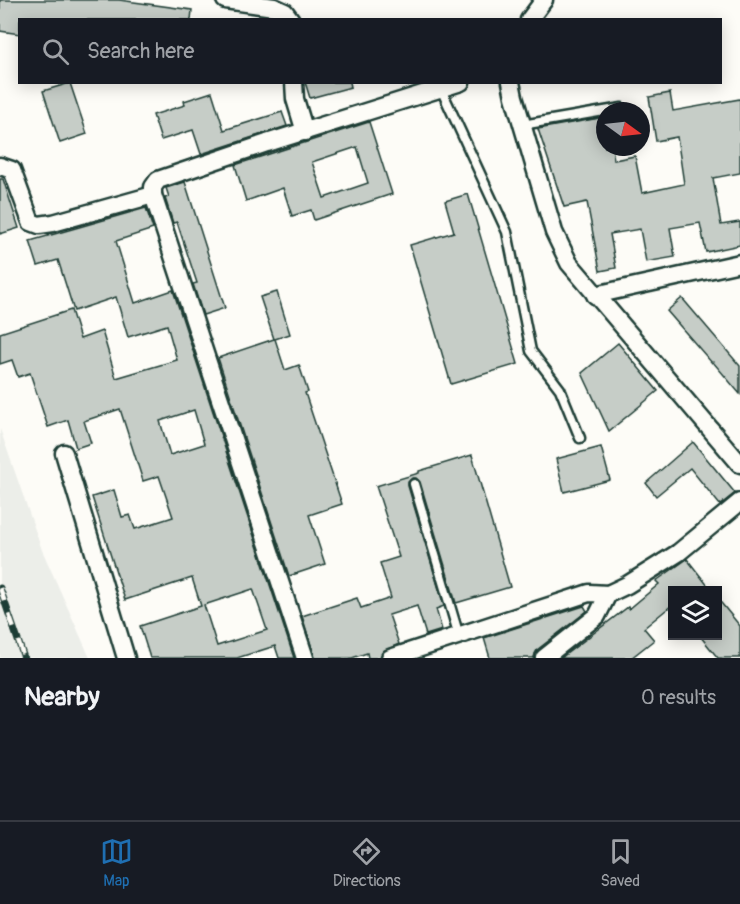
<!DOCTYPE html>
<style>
body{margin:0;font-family:Pangolin,sans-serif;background:#242831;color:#f1f3f6}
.controls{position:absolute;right:18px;bottom:18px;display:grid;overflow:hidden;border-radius:0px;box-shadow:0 3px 15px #0003}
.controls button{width:54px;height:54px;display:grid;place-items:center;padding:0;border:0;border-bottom:2px solid #363941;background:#171b24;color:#f1f3f6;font:30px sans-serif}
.compass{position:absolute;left:596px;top:102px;width:54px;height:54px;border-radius:50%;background:#171b24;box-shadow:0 3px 15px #0003;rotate:105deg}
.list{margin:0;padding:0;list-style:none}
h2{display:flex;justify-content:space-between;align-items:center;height:78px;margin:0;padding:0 24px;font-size:26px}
h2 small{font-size:20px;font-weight:400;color:#9ea1a6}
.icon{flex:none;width:33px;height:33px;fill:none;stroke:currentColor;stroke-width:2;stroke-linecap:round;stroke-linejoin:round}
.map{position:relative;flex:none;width:740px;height:658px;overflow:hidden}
.search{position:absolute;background:#171b24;box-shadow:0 3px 15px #0003;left:18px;right:18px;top:18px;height:66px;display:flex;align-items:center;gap:15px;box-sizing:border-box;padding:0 21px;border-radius:0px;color:#9ea1a6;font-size:22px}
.sheet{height:162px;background:#171b24}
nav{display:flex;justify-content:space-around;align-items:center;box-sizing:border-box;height:84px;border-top:2px solid #363941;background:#171b24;font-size:16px;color:#9ea1a6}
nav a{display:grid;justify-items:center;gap:3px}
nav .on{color:#1f6fb2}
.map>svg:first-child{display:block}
</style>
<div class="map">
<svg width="740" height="658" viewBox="0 0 740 658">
<rect width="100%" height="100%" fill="#fdfcf7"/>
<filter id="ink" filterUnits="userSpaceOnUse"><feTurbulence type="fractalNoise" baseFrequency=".0167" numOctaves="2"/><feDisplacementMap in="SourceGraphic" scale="12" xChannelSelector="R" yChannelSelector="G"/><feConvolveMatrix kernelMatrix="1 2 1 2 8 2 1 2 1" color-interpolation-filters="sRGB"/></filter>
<g filter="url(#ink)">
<path fill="#eceee9" d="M0 429 42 550 90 658H0Z"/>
<g fill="#c6cdc7" stroke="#1f3d34" stroke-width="1.5" fill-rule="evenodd">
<path d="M0 0H119L192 10 191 20H20V34L0 31Z"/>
<path d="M305 82H350L351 87 310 98Z"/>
<path d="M70 83 87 134 60 143 43 91Z"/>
<path d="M212 92 224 130 282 112 287 126 201 154 193 130 161 140 153 115 185 105 184 101Z"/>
<path d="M670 93 673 111 740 99V173L713 178 721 225 740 222V245L706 252 700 223 670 228 675 257 646 262 640 229 610 234 616 268 600 271 587 202 564 207 538 129 605 117V147H612L614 160 635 156 642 193 684 184 677 137 656 141 649 97Z"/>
<path d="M369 122 392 194 314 220 311 210 292 216 283 188 246 201 235 165ZM357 147 368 183 324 198 312 162Z"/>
<path d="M0 179H3L19 228 0 234Z"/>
<path d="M185 182 225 308 203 315 193 284 197 283 177 222 173 223 165 198 169 197 166 188Z"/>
<path d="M468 194 518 364 451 384 410 245 454 232 445 201Z"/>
<path d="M146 208 153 229 116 241 135 303 173 290 294 658H279L275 646 237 658H150L140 626 201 606 192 578 125 600 92 497 114 490 122 517 130 515 135 529 173 517 159 476 143 481 120 409 84 421 91 443 76 448 68 420 48 427 30 373 18 377 12 360 0 364V333L71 310 80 339 102 331 116 378 177 360 167 325 128 337 116 297 74 311 58 260 38 266 30 241ZM194 410 204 444 170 455 160 421ZM253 589 267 630 217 646 204 605Z"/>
<path d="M277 292 290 334 275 339 285 370 299 365 308 392 305 393 342 504 309 515 325 564 289 576 218 358 274 339 260 297Z"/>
<path d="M682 298 740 366V394L713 362 712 363 667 311Z"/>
<path d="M618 343 658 391 609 431 582 373Z"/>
<path d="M693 442 735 493 720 505 690 468 656 496 646 483Z"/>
<path d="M601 447 610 480 564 492 556 459Z"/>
<path d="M472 455 510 587 456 603 420 482 416 478H412L408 482V486L444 606 436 609 442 630 426 635 417 606 389 615 399 644 383 651 380 658H368L367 653 352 658H315L302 616 357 598 361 608 391 598 380 563 399 557 376 486 419 473V471Z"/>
<path d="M687 559 712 591H672V605L644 628 654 640 631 658H561L628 607 629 609 659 584 656 581Z"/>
<path d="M717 598 740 626V658H718L700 636H717Z"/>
<path d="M584 606 587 611 537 650 535 654 534 658H490L484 638Z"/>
</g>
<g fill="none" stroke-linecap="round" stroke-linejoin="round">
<defs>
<g id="lane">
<path d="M441 89 507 232 531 351 560 389 580 438"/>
<path d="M522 125 622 108"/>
<path d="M414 484 459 636"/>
</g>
<g id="street">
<path d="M225 0 274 7 285 12 291 20"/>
<path d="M529 20 544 0"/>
<path d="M294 82 295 99 305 132"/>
<path d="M511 82 514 97 554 232 569 263 740 464"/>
<path d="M0 166 12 170 31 222 39 225 53 223 153 195"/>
<path d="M595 295 740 263"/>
<path d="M64 453 126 658"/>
<path d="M305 658 153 195V187L158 180 267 143 461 82"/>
<path d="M390 658 589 593 608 594 627 585 678 553 740 502"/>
<path d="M544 658 597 616 608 594"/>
</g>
</defs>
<use href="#lane" stroke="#1f3d34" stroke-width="13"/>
<use href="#street" stroke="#1f3d34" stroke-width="21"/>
<use href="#lane" stroke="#fdfcf7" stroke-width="8"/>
<use href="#street" stroke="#fdfcf7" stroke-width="16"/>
<defs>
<path id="rail" d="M0 588 24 658"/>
</defs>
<use href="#rail" stroke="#1f3d34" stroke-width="7"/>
<use href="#rail" stroke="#fdfcf7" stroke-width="4.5" stroke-dasharray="14" stroke-linecap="butt"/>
</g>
</g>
</svg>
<div class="controls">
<button><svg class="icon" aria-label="layers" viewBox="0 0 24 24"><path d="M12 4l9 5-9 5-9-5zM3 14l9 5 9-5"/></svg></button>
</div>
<svg class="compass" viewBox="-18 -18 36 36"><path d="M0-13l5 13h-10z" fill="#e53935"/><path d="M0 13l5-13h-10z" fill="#9ea1a6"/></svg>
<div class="search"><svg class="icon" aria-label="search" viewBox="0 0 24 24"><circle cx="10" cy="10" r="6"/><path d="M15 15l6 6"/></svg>Search here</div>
</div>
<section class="sheet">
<h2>Nearby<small>0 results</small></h2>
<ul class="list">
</ul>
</section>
<nav>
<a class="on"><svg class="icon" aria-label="map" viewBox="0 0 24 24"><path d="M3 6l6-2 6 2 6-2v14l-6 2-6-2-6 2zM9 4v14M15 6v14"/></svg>Map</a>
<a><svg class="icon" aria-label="directions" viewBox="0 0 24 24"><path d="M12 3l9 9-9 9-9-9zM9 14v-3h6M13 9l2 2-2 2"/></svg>Directions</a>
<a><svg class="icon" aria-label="saved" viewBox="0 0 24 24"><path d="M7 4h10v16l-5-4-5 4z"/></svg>Saved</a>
</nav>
